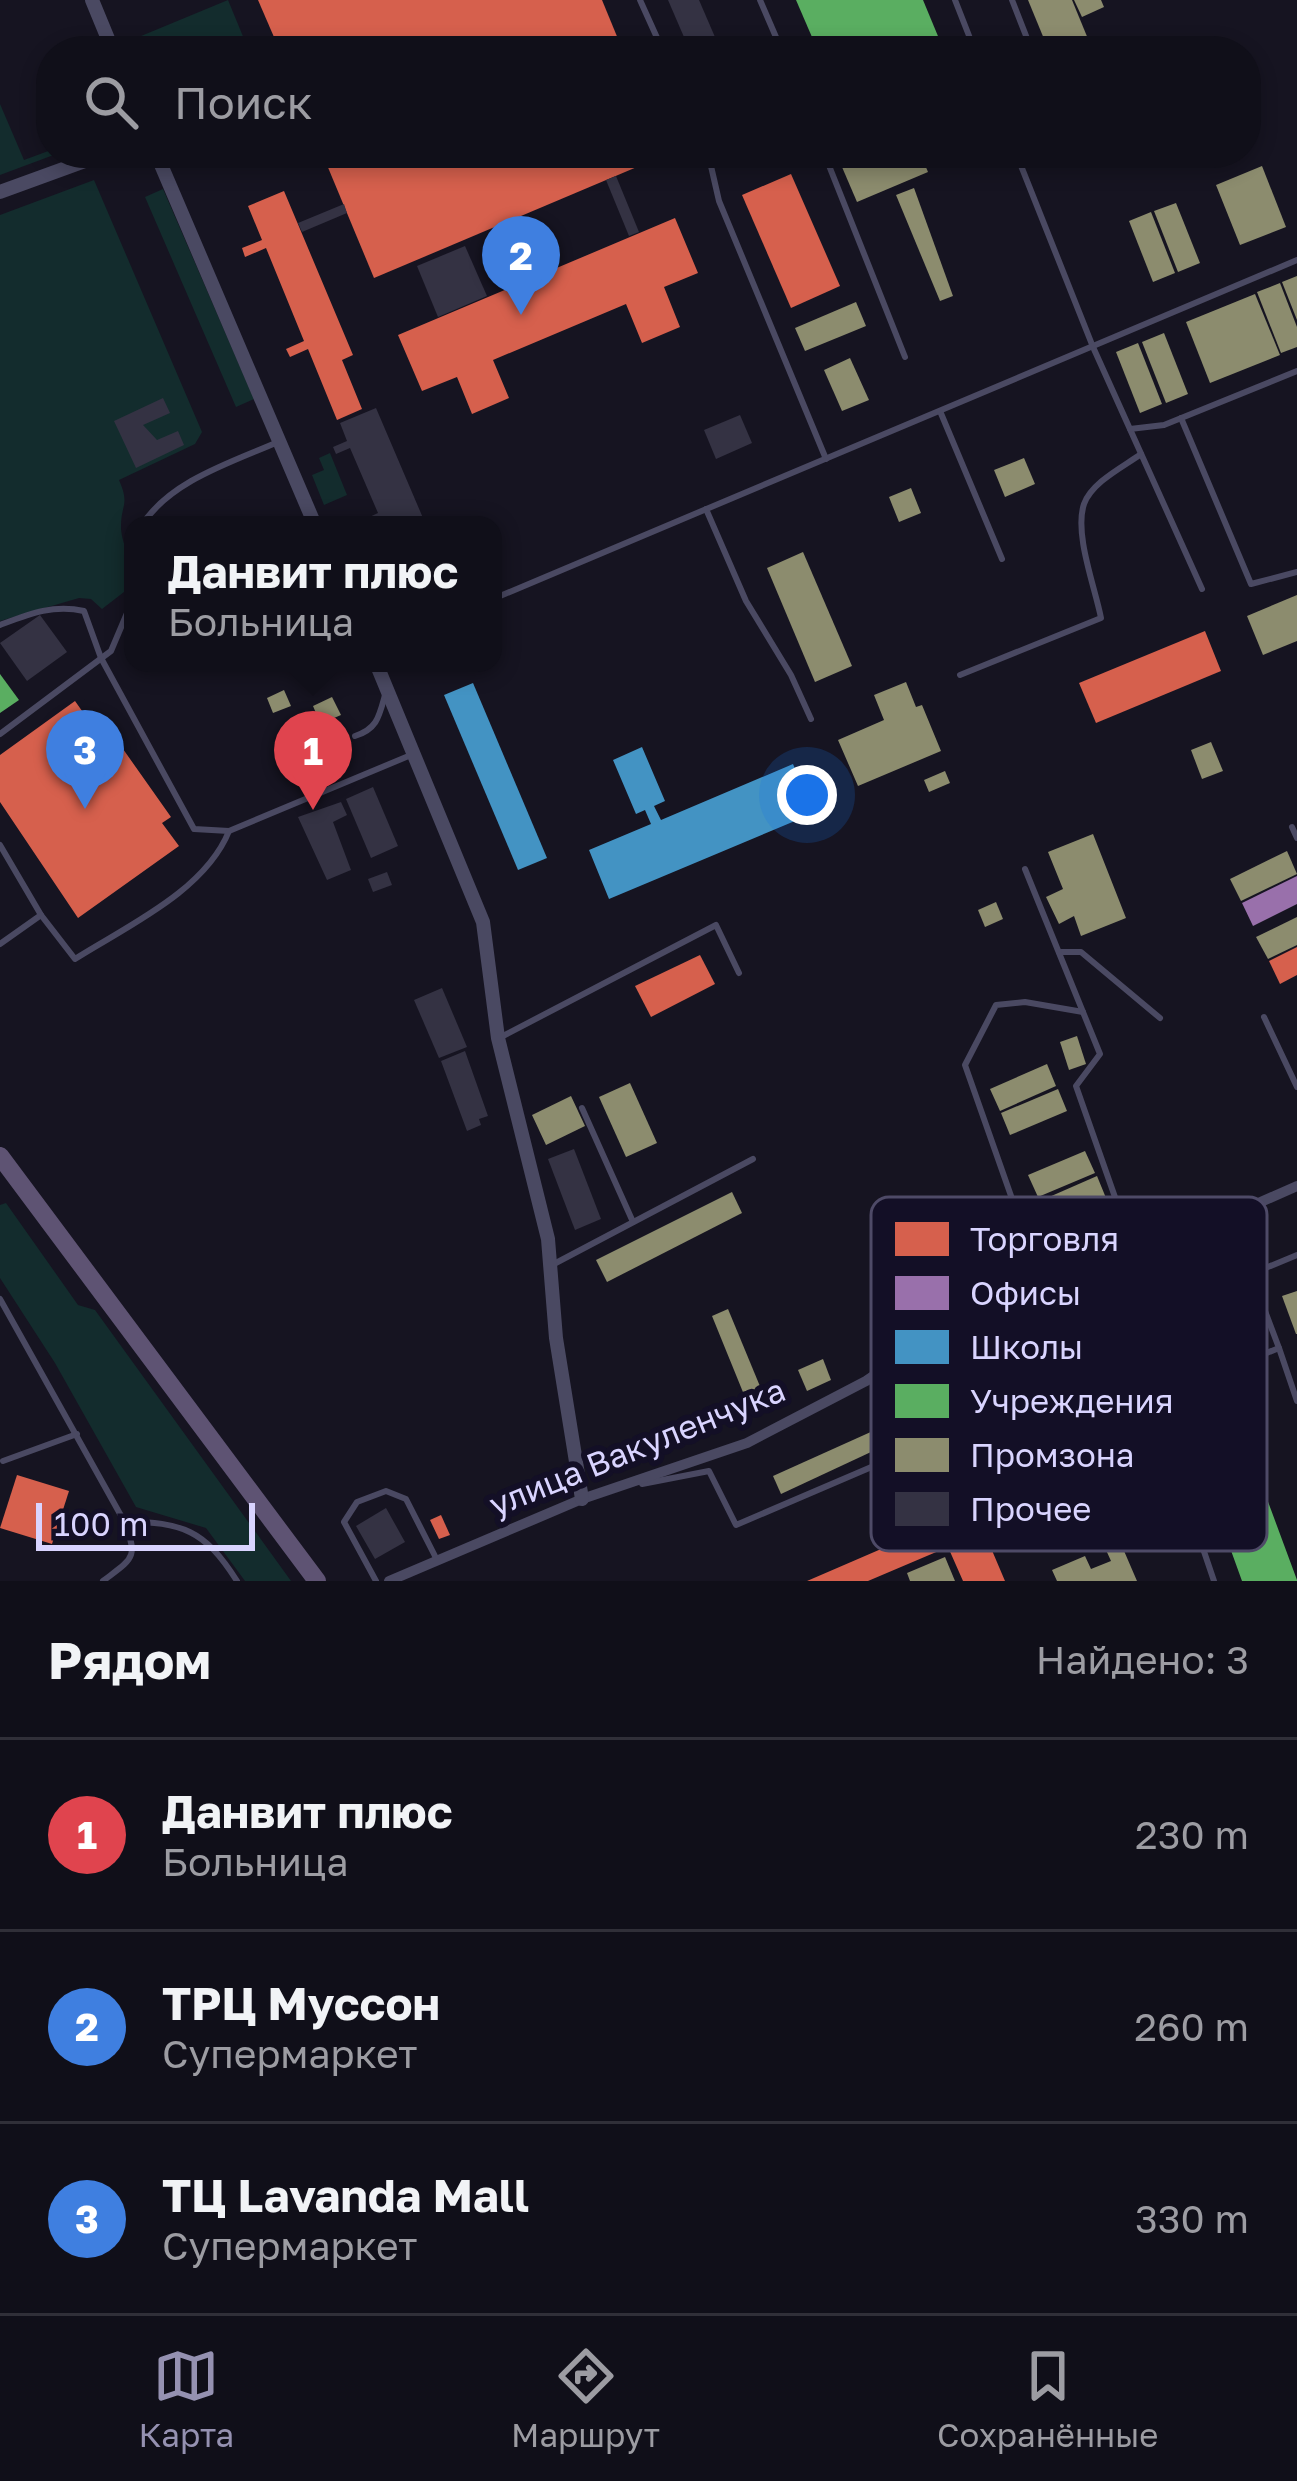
<!DOCTYPE html>
<html lang="ru">
<meta charset="utf-8">
<style>
body{margin:0;font-family:"Golos Text",sans-serif;background:#1e1d26;color:#f1f3f6}
.scale{position:absolute;left:36px;bottom:30px;width:219px;box-sizing:border-box;padding-left:12px;border:6px solid #d9d4ff;border-top:0;font-size:33px;line-height:42px;white-space:nowrap;color:#d9d4ff;-webkit-text-stroke:9px #130f26;paint-order:stroke}
.you{position:absolute;left:807px;top:795px;width:42px;height:42px;margin:-30px;border:9px solid #fff;border-radius:50%;background:#1a73e8;box-shadow:0 0 0 18px #1a73e833}
.badge{display:grid;place-items:center;width:78px;height:78px;border-radius:50%;background:#9591b1;color:#fff;font-size:39px;font-weight:700}
.pin{position:absolute;translate:-50% -99px;filter:drop-shadow(0 3px 6px #0008)}
.pin::after{content:'';position:absolute;top:63px;width:42px;height:36px;background:inherit;clip-path:polygon(0 0,100% 0,50% 100%)}
.popup{position:absolute;left:124px;top:516px;width:378px;height:156px;box-sizing:border-box;display:grid;place-content:center;border-radius:24px;background:#100f19;filter:drop-shadow(0 3px 9px #0005);font-size:39px;white-space:nowrap;color:#9c9ca2}
.popup b{font-size:45px;color:#f1f3f6}
.popup::after{content:'';position:absolute;left:50%;top:100%;margin-left:-24px;border:24px solid transparent;border-top-color:#100f19}
.list{margin:0;padding:0;list-style:none}
h2{display:flex;justify-content:space-between;align-items:center;height:156px;margin:0;padding:0 48px;font-size:51px}
h2 small{font-size:39px;font-weight:400;color:#9c9ca2}
.list li{display:grid;grid-template-columns:78px 1fr auto;gap:36px;align-items:center;box-sizing:border-box;height:192px;padding:0 48px;border-top:3px solid #302f38}
.list b{display:block;font-size:45px;white-space:nowrap}
.list p{margin:0;font-size:39px;white-space:nowrap;color:#9c9ca2}
.list em{font-size:39px;font-style:normal;color:#9c9ca2}
.icon{flex:none;width:66px;height:66px;fill:none;stroke:currentColor;stroke-width:2;stroke-linecap:round;stroke-linejoin:round}
.map{position:relative;flex:none;width:1297px;height:1581px;overflow:hidden}
.search{position:absolute;background:#100f19;box-shadow:0 6px 18px #0003;left:36px;right:36px;top:36px;height:132px;display:flex;align-items:center;gap:30px;box-sizing:border-box;padding:0 42px;border-radius:48px;color:#9c9ca2;font-size:45px}
.sheet{height:732px;background:#100f19}
nav{display:flex;justify-content:space-around;align-items:center;box-sizing:border-box;height:168px;border-top:3px solid #302f38;background:#100f19;font-size:33px;color:#9c9ca2}
nav a{display:grid;justify-items:center;gap:6px}
nav .on{color:#9591b1}
.map>svg:first-child{display:block}
</style>
<div class="map">
<svg width="1297" height="1581" viewBox="0 0 1297 1581">
<rect width="100%" height="100%" fill="#161421"/>
<g fill="#132c2d">
<path d="M228 0 249 51H133L129 41Z"/>
<path d="M0 104 24 160 51 150V153H59L0 175Z"/>
<path d="M94 180 202 432 195 444 119 480C130 505 121 504 121 527 121 543 133 561 133 585L102 609 91 599 79 598 0 621V215Z"/>
<path d="M163 189 254 399 236 407 145 197Z"/>
<path d="M330 453 347 495 324 505 312 475 324 470 319 458Z"/>
<path d="M6 1203 78 1305 95 1310 291 1581H245L206 1528 136 1507 55 1363 0 1278V1205Z"/>
</g>
<g fill="#d6604d">
<path d="M258 0H602L623 51H280Z"/>
<path d="M322 153H670L374 278Z"/>
<path d="M791 174 840 286 791 308 742 195Z"/>
<path d="M284 191 353 355 342 360 362 409 337 420 308 349 290 357 286 349 304 341 266 248 245 257 242 248 262 240 248 206Z"/>
<path d="M675 218 698 273 664 287 680 327 642 343 626 304 493 360 509 398 472 414 457 377 422 391 398 335Z"/>
<path d="M1205 631 1221 671 1096 723 1079 683Z"/>
<path d="M75 701 114 756 123 749 171 817 162 823 179 846 78 918 0 802V755Z"/>
<path d="M1297 947V975L1280 984 1269 961Z"/>
<path d="M700 955 715 984 651 1017 635 986Z"/>
<path d="M17 1475 69 1491 52 1544 0 1528Z"/>
<path d="M971 1501 1005 1581H963L948 1547 868 1581H807L939 1524 935 1516Z"/>
<path d="M441 1515 450 1535 439 1539 430 1520Z"/>
</g>
<path fill="#9970ab" d="M1297 876V904L1253 926 1242 903Z"/>
<g fill="#4393c3">
<path d="M473 683 547 858 518 870 444 695Z"/>
<path d="M642 747 665 801 654 806 661 820 793 764 814 813 609 899 589 850 651 824 645 810 636 814 613 760Z"/>
</g>
<g fill="#5aae61">
<path d="M796 0H923L940 41 916 51H818Z"/>
<path d="M0 674 19 700 0 713Z"/>
<path d="M1233 1407 1297 1580V1581H1242L1229 1545 1253 1536 1209 1416Z"/>
</g>
<g fill="#8c8c6e">
<path d="M1028 0H1072L1093 51H1049Z"/>
<path d="M1074 0H1101L1104 7 1082 17Z"/>
<path d="M836 153H920L928 172 857 202Z"/>
<path d="M1262 166 1286 227 1240 245 1216 185Z"/>
<path d="M914 188 953 296 940 301 896 195Z"/>
<path d="M1176 203 1200 263 1178 272 1154 211Z"/>
<path d="M1151 212 1175 273 1153 282 1129 221Z"/>
<path d="M1297 276V320L1282 282Z"/>
<path d="M1280 283 1297 327V347L1281 353 1257 292Z"/>
<path d="M1255 294 1280 355 1210 383 1186 322Z"/>
<path d="M856 302 866 326 805 351 795 328Z"/>
<path d="M1164 333 1188 394 1166 403 1142 342Z"/>
<path d="M1138 343 1162 404 1140 413 1116 352Z"/>
<path d="M850 358 869 400 842 411 824 370Z"/>
<path d="M1024 458 1035 484 1005 497 994 470Z"/>
<path d="M911 488 921 513 899 522 889 497Z"/>
<path d="M803 552 852 666 815 682 767 568Z"/>
<path d="M1297 595V641L1263 655 1247 616Z"/>
<path d="M906 682 916 707 922 705 941 751 858 786 838 740 884 720 874 695Z"/>
<path d="M284 690 291 706 273 713 267 698Z"/>
<path d="M332 697 341 715 334 718 337 725 329 729 326 722 321 725 313 706Z"/>
<path d="M1211 742 1223 771 1202 779 1191 750Z"/>
<path d="M945 771 950 783 929 792 924 780Z"/>
<path d="M1093 834 1126 918 1081 936 1074 916 1059 924 1046 897 1063 889 1048 852Z"/>
<path d="M1287 851 1297 874 1241 901 1230 879Z"/>
<path d="M996 902 1003 919 985 927 978 910Z"/>
<path d="M1297 917V945L1268 959 1256 937Z"/>
<path d="M1077 1036 1086 1064 1069 1070 1060 1042Z"/>
<path d="M1047 1064 1056 1086 1000 1111 990 1089Z"/>
<path d="M630 1083 657 1143 626 1157 599 1097Z"/>
<path d="M1058 1089 1067 1111 1010 1135 1001 1113Z"/>
<path d="M571 1096 585 1126 546 1145 532 1115Z"/>
<path d="M1085 1151 1095 1173 1038 1197 1028 1175Z"/>
<path d="M1097 1176 1106 1198 1049 1223 1040 1201Z"/>
<path d="M732 1192 742 1213 607 1282 596 1260Z"/>
<path d="M1237 1265 1252 1305 1204 1322 1219 1364 1141 1393 1112 1313Z"/>
<path d="M1297 1291V1334H1296L1282 1296Z"/>
<path d="M728 1309 764 1396 747 1402 712 1316Z"/>
<path d="M1030 1355 1043 1386 947 1425 935 1394Z"/>
<path d="M823 1359 831 1380 807 1391 798 1370Z"/>
<path d="M924 1408 931 1424 781 1494 773 1476Z"/>
<path d="M1184 1431 1199 1474 1172 1484 1157 1441Z"/>
<path d="M1081 1451 1137 1581H1057L1052 1570 1085 1556 1091 1569 1111 1561 1093 1521 1078 1528 1062 1493 1078 1486 1066 1458Z"/>
<path d="M1052 1460 1059 1474 997 1503 990 1488Z"/>
<path d="M945 1557 955 1581H910L907 1573Z"/>
</g>
<g fill="#343243">
<path d="M668 0H699L721 51H690Z"/>
<path d="M616 176 639 232 629 236 606 180Z"/>
<path d="M344 204 347 213 302 232 298 223Z"/>
<path d="M465 246 487 296 438 317 417 266Z"/>
<path d="M163 398 170 413 143 425 157 440 178 431 184 445 136 468 114 421Z"/>
<path d="M376 408 426 525H383L382 522 365 525 363 520 378 513 350 448 336 454 333 447 347 441 340 423Z"/>
<path d="M740 415 752 443 716 459 704 430Z"/>
<path d="M40 615 67 652 27 681 0 643Z"/>
<path d="M373 787 398 846 371 858 346 799Z"/>
<path d="M341 802 347 815 333 822 351 870 327 880 298 817Z"/>
<path d="M387 872 392 885 373 892 368 879Z"/>
<path d="M442 988 467 1047 439 1058 414 1000Z"/>
<path d="M465 1051 488 1116 479 1119 481 1125 467 1131 441 1061Z"/>
<path d="M574 1149 601 1219 575 1230 548 1159Z"/>
<path d="M386 1508 405 1542 375 1559 356 1526Z"/>
</g>
<g fill="none" stroke-linecap="round" stroke-linejoin="round">
<g stroke="#4a4962" stroke-width="6">
<path d="M640 0 663 51"/>
<path d="M760 0 782 51"/>
<path d="M955 0 975 51"/>
<path d="M1012 0 1032 51"/>
<path d="M708 153 719 201 826 459"/>
<path d="M824 153 905 357"/>
<path d="M1016 153 1093 347 1202 589"/>
<path d="M1019 160 1034 153"/>
<path d="M940 411 1002 559"/>
<path d="M1181 418 1251 584 1297 572"/>
<path d="M1130 429 1164 425 1297 371"/>
<path d="M706 509 746 601 791 675 811 719"/>
<path d="M142 525C170 481 232 462 278 442"/>
<path d="M493 599 1297 260"/>
<path d="M0 625C29 614 53 604 84 611L101 658 194 829 229 831 411 755"/>
<path d="M960 675 1101 618C1095 587 1074 534 1084 504 1092 482 1123 467 1141 454"/>
<path d="M0 734 111 651 133 599"/>
<path d="M355 736C377 729 379 717 385 695"/>
<path d="M1292 827 1297 838"/>
<path d="M0 845 41 915 0 944"/>
<path d="M41 915 75 959C127 926 205 891 229 831"/>
<path d="M1059 952H1081L1160 1018"/>
<path d="M1264 1017 1297 1087"/>
<path d="M501 1037 716 925 739 973"/>
<path d="M582 1108 633 1222"/>
<path d="M1029 1247 965 1065 996 1005 1025 1002 1083 1012"/>
<path d="M552 1265 753 1159"/>
<path d="M1251 1274 1297 1255"/>
<path d="M0 1299 124 1521C139 1558 133 1558 103 1581"/>
<path d="M918 1344 977 1275 1116 1200 1076 1086 1100 1054 1025 869"/>
<path d="M1279 1348 1297 1401"/>
<path d="M1185 1387 1226 1509 1194 1522 1214 1581"/>
<path d="M3 1461 77 1434"/>
<path d="M642 1484 709 1471 736 1525 1084 1376 1118 1401 1154 1399 1279 1348 1229 1216"/>
<path d="M124 1521C183 1523 204 1529 237 1581"/>
<path d="M376 1581 344 1522 357 1502 386 1491 406 1499 437 1560"/>
</g>
<path stroke="#4a4962" stroke-width="10" d="M389 1581 582 1499 747 1443 866 1381 916 1347 1132 1259 1297 1186"/>
<g stroke="#4a4962" stroke-width="14">
<path d="M92 0 113 51"/>
<path d="M156 153 315 525"/>
<path d="M0 192 107 153"/>
<path d="M376 663 483 922 498 1038 548 1239 556 1338 582 1499"/>
</g>
<path stroke="#5e5373" stroke-width="18" d="M0 1156 317 1581"/>
</g>
<g text-anchor="middle" stroke-width="12" stroke-linejoin="round" paint-order="stroke">
<g font-size="33" fill="#d9d4ff" stroke="#130f26">
<text transform="translate(637 1447) rotate(-22)" y="12">улица Вакуленчука</text>
</g>
</g>
<rect x="871" y="1197" width="396" height="354" rx="18" fill="#130f26" stroke="#4e4a67" stroke-width="3"/>
<rect x="895" y="1222" width="54" height="34" fill="#d6604d"/>
<rect x="895" y="1276" width="54" height="34" fill="#9970ab"/>
<rect x="895" y="1330" width="54" height="34" fill="#4393c3"/>
<rect x="895" y="1384" width="54" height="34" fill="#5aae61"/>
<rect x="895" y="1438" width="54" height="34" fill="#8c8c6e"/>
<rect x="895" y="1492" width="54" height="34" fill="#343243"/>
<g font-size="33" fill="#d9d4ff">
<text x="970" y="1251">Торговля</text>
<text x="970" y="1305">Офисы</text>
<text x="970" y="1359">Школы</text>
<text x="970" y="1413">Учреждения</text>
<text x="970" y="1467">Промзона</text>
<text x="970" y="1521">Прочее</text>
</g>
</svg>
<div class="scale">100 m</div>
<div class="you"></div>
<div class="pin badge" style="left:313px;top:810px;background:#e0444e">1</div>
<div class="popup"><b>Данвит плюс</b>Больница</div>
<div class="pin badge" style="left:521px;top:315px;background:#3f7fe0">2</div>
<div class="pin badge" style="left:85px;top:809px;background:#3f7fe0">3</div>
<div class="search"><svg class="icon" aria-label="search" viewBox="0 0 24 24"><circle cx="10" cy="10" r="6"/><path d="M15 15l6 6"/></svg>Поиск</div>
</div>
<section class="sheet">
<h2>Рядом<small>Найдено: 3</small></h2>
<ul class="list">
<li><span class="badge" style="background:#e0444e">1</span><div><b>Данвит плюс</b><p>Больница</p></div><em>230 m</em></li>
<li><span class="badge" style="background:#3f7fe0">2</span><div><b>ТРЦ Муссон</b><p>Супермаркет</p></div><em>260 m</em></li>
<li><span class="badge" style="background:#3f7fe0">3</span><div><b>ТЦ Lavanda Mall</b><p>Супермаркет</p></div><em>330 m</em></li>
</ul>
</section>
<nav>
<a class="on"><svg class="icon" aria-label="map" viewBox="0 0 24 24"><path d="M3 6l6-2 6 2 6-2v14l-6 2-6-2-6 2zM9 4v14M15 6v14"/></svg>Карта</a>
<a><svg class="icon" aria-label="directions" viewBox="0 0 24 24"><path d="M12 3l9 9-9 9-9-9zM9 14v-3h6M13 9l2 2-2 2"/></svg>Маршрут</a>
<a><svg class="icon" aria-label="saved" viewBox="0 0 24 24"><path d="M7 4h10v16l-5-4-5 4z"/></svg>Сохранённые</a>
</nav>
